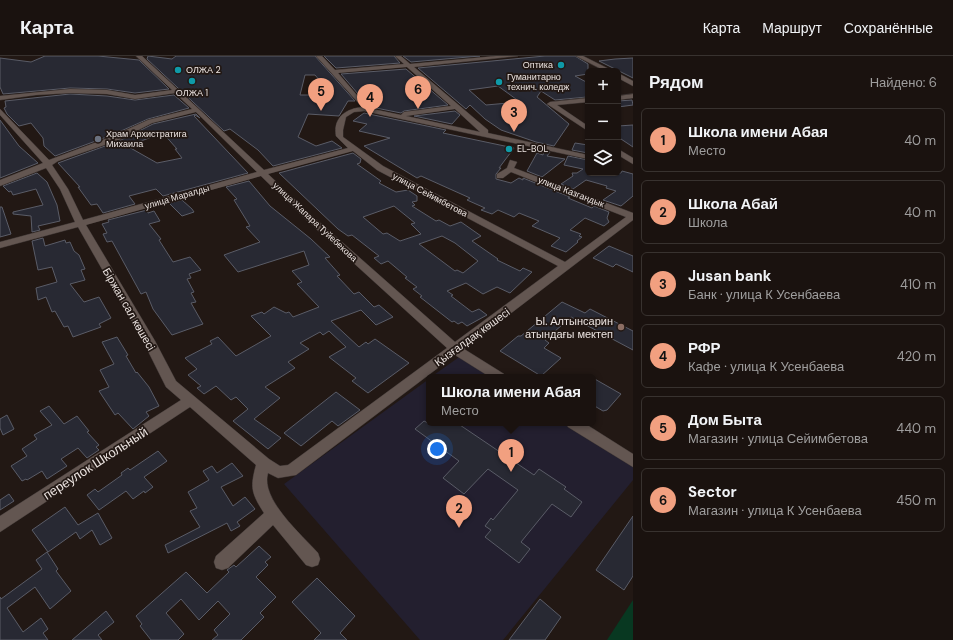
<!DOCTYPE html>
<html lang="ru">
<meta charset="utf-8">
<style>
body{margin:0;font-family:"DM Sans",sans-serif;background:#27201d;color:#f1f3f6}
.controls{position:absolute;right:12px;top:12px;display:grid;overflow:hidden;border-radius:6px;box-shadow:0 1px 3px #0004}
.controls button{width:36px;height:36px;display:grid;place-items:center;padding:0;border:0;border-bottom:1px solid #38322f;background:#1a120f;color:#f1f3f6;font:20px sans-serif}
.you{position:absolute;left:437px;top:393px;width:14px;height:14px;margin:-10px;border:3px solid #fff;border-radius:50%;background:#1a73e8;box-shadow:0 0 0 6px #1a73e833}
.badge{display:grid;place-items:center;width:26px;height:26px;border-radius:50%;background:#f2a080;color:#111;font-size:13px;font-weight:700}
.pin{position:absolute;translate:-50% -33px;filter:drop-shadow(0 1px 2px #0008)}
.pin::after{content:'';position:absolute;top:21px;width:14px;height:12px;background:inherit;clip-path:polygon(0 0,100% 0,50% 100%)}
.popup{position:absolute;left:426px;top:318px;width:170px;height:52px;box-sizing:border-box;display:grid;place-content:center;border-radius:6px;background:#1a120f;filter:drop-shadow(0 1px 3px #0005);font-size:13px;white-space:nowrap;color:#9f9e9e}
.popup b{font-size:15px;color:#f1f3f6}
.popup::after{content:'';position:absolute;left:50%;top:100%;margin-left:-8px;border:8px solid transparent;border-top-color:#1a120f}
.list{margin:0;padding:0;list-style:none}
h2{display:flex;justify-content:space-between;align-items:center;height:52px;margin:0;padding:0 16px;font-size:17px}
h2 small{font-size:13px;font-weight:400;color:#9f9e9e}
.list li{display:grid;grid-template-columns:26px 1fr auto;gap:12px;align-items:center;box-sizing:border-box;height:64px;margin:0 8px 8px;padding:0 8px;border:1px solid #38322f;border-radius:6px}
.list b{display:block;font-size:15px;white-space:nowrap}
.list p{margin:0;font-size:13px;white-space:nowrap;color:#9f9e9e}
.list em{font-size:13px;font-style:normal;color:#9f9e9e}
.icon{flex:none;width:22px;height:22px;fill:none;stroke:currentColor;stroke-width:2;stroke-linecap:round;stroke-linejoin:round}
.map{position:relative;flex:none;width:633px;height:584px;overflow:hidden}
header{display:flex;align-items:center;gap:24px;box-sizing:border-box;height:56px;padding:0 20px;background:#1a120f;border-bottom:1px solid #38322f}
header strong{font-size:19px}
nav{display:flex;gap:22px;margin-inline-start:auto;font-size:14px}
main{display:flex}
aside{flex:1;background:#1a120f}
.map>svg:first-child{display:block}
</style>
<header>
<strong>Карта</strong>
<nav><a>Карта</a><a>Маршрут</a><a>Сохранённые</a></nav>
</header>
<main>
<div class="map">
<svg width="633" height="584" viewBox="0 0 633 584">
<rect width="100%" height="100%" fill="#221814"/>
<g fill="#231f2f">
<path d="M462 299 497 321H431Z"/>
<path d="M429 323V367H568L633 409V424L503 584H420L284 428Z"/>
</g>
<path fill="#083821" d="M633 544V584H607Z"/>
<g fill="#282933" stroke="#5a5c67" fill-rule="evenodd">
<path d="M45 0H98L139 4 169 33 135 37 107 33 70 32 3 38 0 31V2L31 6Z"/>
<path d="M148 0 172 3 176 0H315L355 45H348L339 60 308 58 298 81 316 90 332 85 342 92 273 110 258 94 230 73 224 75 147 3ZM305 19H315L332 39H300Z"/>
<path d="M324 0H394L400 7 336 12Z"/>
<path d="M403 0H480L411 6Z"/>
<path d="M545 0H575L588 8V18L575 20 588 27 587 41 555 44 541 35 537 41 569 68 554 90 536 86 501 74 485 63 470 49 466 53 418 12ZM498 30 520 46 486 49 469 34Z"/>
<path d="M633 2V22L599 5 615 3Z"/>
<path d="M406 13 448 49 404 55 401 57 371 51 379 45H364L341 18Z"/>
<path d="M70 38 107 40 135 44 174 39 189 52 148 63 112 79 55 100 44 90 43 82 31 67 19 70 7 58 4 52 6 51 5 45Z"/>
<path d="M632 44 633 49 618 51V45Z"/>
<path d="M455 55 460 59 452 68 414 60Z"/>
<path d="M364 57 446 74 443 77 514 92 499 112H501L496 118V123L511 127 519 122 523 124V122L570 141 568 142 592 152 594 150 609 156 607 162 609 166 604 170 585 162 570 174 581 178 579 180 582 181 577 185 578 186 566 196 551 190 560 182 532 170 539 165 519 157 514 161 498 154 492 158 481 154 485 152 467 144 470 142 421 120 417 122 364 90 390 82 359 75 367 68 353 65Z"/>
<path d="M196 58 200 62 195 59 194 60 248 117 163 140 156 133 129 140 135 148 103 157 97 148 91 149 78 131H80L58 107 119 85 153 68ZM163 77 177 93H175L182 102 157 107 127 90Z"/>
<path d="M0 64 19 90 38 107 0 122Z"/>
<path d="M633 69V91L621 83H618V70Z"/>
<path d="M575 87 588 89V97L572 94Z"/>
<path d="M544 95 550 96 547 100 565 103 542 121 527 115 537 97 543 99Z"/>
<path d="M353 97 361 103 360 107 357 108 381 125 379 127 396 136 408 134 417 140V145L412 146 415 149 412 150 436 165 439 164 450 170 461 166 481 180 472 185 498 203 497 204 520 215 523 212 532 216 510 237 497 231 483 238 466 227 447 235 453 239 451 240 472 256 479 253 487 259 467 270 462 266 458 268 454 265 452 266 420 241 422 240 413 233 417 231 405 222 407 221 388 205 381 208 374 202 379 200 352 179 348 180 338 173 279 117ZM394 150 415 167 411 168 421 178 400 185 387 177 383 178 363 161ZM442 180 455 187 478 205 463 217 457 214 455 215 419 188Z"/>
<path d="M568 100 588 104V117H621L622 115 633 118V140L621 150 603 144 616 135 606 132 607 130 586 124 573 133 561 128 573 120 572 117H577L583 113 564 109Z"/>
<path d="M37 117 47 126 57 149 60 165 38 170 40 174 32 176 31 160 13 158V156L43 149 36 133 13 139 11 135 9 136 3 130Z"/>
<path d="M249 125 270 150 311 183 330 201 325 202 340 219 337 220 354 238 359 236 374 251 379 249 393 261 376 269 361 254 331 265 359 291 366 286 368 288 375 283 409 307 368 337 352 325 356 322 329 301 346 291 329 275 323 279 320 276 300 287 309 293 288 306 295 312 265 331 280 342 254 363 281 382 268 393 233 365 248 353 236 341 231 344 216 330 204 338 197 332 201 330 188 319 197 313 185 302 212 288 210 285 218 281 236 300 271 280 251 260 262 256 264 258 274 251 286 257 289 256 293 261 319 251 297 228 302 226 292 215 309 209 304 195 238 216 224 199 260 186 246 171 250 170 234 144 237 143 226 131Z"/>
<path d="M182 144 192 153 194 156 182 160 169 147Z"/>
<path d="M0 151H2L11 178 0 181Z"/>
<path d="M147 154 148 157 154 155 160 165 149 168 161 183 159 184 173 206 190 201 201 214 189 218 191 222 187 223 194 236 191 237 196 246 191 247 203 268 172 279 153 253 146 236 141 238 112 185 107 186 103 178 107 177 102 168 109 166 108 164Z"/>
<path d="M43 182 45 190 65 184 66 187 70 186 74 195 79 199 85 213 81 214 85 224 70 228 84 246 99 241 111 262 99 268 101 271 73 281 68 270 64 271 55 255 52 256 46 241 38 244 36 232 57 226 52 211 38 214 32 185Z"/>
<path d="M609 190 633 200V216L616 208 613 211 593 202Z"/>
<path d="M562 246 585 257 590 253 633 275V294L571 261 545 284 549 287 544 292 561 302 541 320 500 295 518 280H521Z"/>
<path d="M117 281 128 299 126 300 136 317 137 316 149 331 159 350 146 356 149 360 133 373 118 357 115 359 99 335 109 331 100 314 114 308 102 286Z"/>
<path d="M593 322 621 338 607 354 603 355 593 349Z"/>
<path d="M336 336 360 354 338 370 332 365 301 390 284 377Z"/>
<path d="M49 350 64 368 77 360 89 375 87 376 99 389 96 391 99 394 87 402 78 392 61 403 67 410 47 423 42 415 27 424 26 423 22 425 11 410 27 400 22 393 37 383 34 379 52 369 40 355Z"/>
<path d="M7 359 14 373 3 379 0 372V363Z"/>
<path d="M424 365 428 367H457L534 419 539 413 566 431 564 433 582 446 571 461 552 448 521 486 530 493 519 507 485 481 491 474 485 470 491 462 493 464 518 434 488 413 464 438 443 422 459 405 415 373Z"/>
<path d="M158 395 167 405 144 421 153 431 145 437 144 435 133 443 126 435 99 454 87 439 95 433 98 436 122 419 121 417 128 412 130 414Z"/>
<path d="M232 407 243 420 221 431 233 450 245 441 255 453 237 466 240 470 231 475 227 467 168 497 165 489 200 471 190 455 197 452 188 436 209 424 203 415 212 410 217 417Z"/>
<path d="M9 438 14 445 0 454V444Z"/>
<path d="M65 451 78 469 98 457 112 482 100 489 92 474 80 483 76 476 48 496 32 474Z"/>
<path d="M633 460V520L624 534 596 514Z"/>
<path d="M259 490 271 501 265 506 268 509 256 521 276 541 260 557 264 561 241 584H212L218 579 214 574 230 558 218 545 199 564 181 543 166 557 184 578 178 584H151L140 570 142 568 136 560 186 516 207 537 229 516 227 514 234 509 236 511Z"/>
<path d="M47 496 58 513 56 515 71 535 50 553 35 531 7 552 23 576 41 562 48 573 43 577 48 584H0V541L1 543 42 513 36 504Z"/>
<path d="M317 522 355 560 340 577 347 584H314L321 577 292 546Z"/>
<path d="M540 543 561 561 545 584H509Z"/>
<path d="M106 555 114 566 98 579 102 584H72Z"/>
</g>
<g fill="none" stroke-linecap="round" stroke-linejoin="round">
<defs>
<g id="minor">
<path d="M136 0H142L264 114 348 92 336 80C333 62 345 53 362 51L316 0H322L335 14 404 8 395 0H401L410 8 496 0H518L414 11 488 74V77L588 99V103L364 55 354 56 346 61 343 74V81L383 110 565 206 626 161 511 116 503 122H497V118L507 112 510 104 517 106 514 112 633 157V164L464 293 504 318 506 321H490L455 299 296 419 278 422 268 417C260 443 302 479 318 497L320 503 318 509 312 511 306 509 273 469 228 512 222 514 216 512 214 506 216 500 264 457C251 437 250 431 256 409L190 351 0 476V460L181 344 166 331 143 285 78 171 0 192V186L75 166 60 133 46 112 0 130V124L43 107 0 59V53L49 104 113 80 148 64 192 53 175 37 135 43 107 38 70 37 36 39 0 44V40L70 33 107 34 135 39 172 34ZM407 11 451 50 404 56 401 59 368 52 338 17ZM455 53 480 76 406 60ZM196 56 257 116 83 164 68 133 52 109 58 105 119 84 152 67ZM353 95 377 114 558 210 455 286 308 156 268 118ZM261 120 302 160 447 292 288 409 280 410 269 403 176 325 155 285 86 169Z"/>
<path d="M576 0H583L613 15H605Z"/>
<path d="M618 17 633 25V30L618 22Z"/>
<path d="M633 38V42L618 44V40Z"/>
<path d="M588 42V46L557 49 588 70V75L547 48 550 46Z"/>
<path d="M618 93 633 102V108L618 99Z"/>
<path d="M566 367H584L633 398V411L568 371Z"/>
</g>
</defs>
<use href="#minor" stroke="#3d3533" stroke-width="1"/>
<use href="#minor" fill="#635651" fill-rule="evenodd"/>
</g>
<g fill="#0f9aa8" stroke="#221814" stroke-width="1.5">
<circle cx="561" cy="9" r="4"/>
<circle cx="178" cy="14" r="4"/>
<circle cx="192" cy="25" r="4"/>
<circle cx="499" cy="26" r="4"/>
<circle cx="509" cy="93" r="4"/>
</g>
<circle fill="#6b7280" stroke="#221814" stroke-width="1.5" cx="98" cy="83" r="4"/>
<circle fill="#8d6e63" stroke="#221814" stroke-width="1.5" cx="621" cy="271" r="4"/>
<g text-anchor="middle" stroke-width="3.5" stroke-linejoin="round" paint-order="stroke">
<g font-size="9" fill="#ebe3e0" stroke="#221814" text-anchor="start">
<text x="553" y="12" text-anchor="end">Оптика</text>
<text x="186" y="17">ОЛЖА 2</text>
<text x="507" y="24">Гуманитарно<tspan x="507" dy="10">технич. коледж</tspan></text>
<text x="192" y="40" text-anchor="middle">ОЛЖА 1</text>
<text x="106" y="81">Храм Архистратига<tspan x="106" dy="10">Михаила</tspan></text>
<text x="517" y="96">EL-BOL</text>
</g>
<g font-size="9" fill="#ebe3e0" stroke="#221814">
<text transform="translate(571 136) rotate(21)" y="3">улица Казгандык</text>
<text transform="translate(430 139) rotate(28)" y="3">улица Сейимбетова</text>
<text transform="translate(177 141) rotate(-16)" y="3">улица Маралды</text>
<text transform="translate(315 166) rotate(43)" y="3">улица Жапара Туйебекова</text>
</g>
<g font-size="11" fill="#ebe3e0" stroke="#221814">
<text transform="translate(129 253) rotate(60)" y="4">Біржан сал көшесі</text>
<text transform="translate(472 281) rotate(-36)" y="4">Қызғалдақ көшесі</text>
</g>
<g font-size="11" fill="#ebe3e0" stroke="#221814" text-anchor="end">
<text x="613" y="269">Ы. Алтынсарин<tspan x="613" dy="13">атындағы мектеп</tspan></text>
</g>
<g font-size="13" fill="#ebe3e0" stroke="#221814">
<text transform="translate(95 407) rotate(-33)" y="5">переулок Школьный</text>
</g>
</g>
</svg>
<div class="controls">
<button>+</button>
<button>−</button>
<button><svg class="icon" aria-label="layers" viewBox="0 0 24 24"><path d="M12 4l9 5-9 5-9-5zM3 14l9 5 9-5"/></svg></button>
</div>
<div class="you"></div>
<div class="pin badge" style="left:511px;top:416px">1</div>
<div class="popup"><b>Школа имени Абая</b>Место</div>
<div class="pin badge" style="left:459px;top:472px">2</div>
<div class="pin badge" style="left:514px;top:76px">3</div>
<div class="pin badge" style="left:370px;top:61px">4</div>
<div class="pin badge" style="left:321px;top:55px">5</div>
<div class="pin badge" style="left:418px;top:53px">6</div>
</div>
<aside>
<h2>Рядом<small>Найдено: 6</small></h2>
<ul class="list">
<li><span class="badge">1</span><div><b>Школа имени Абая</b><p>Место</p></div><em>40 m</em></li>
<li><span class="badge">2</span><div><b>Школа Абай</b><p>Школа</p></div><em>40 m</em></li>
<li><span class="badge">3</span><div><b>Jusan bank</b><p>Банк · улица К Усенбаева</p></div><em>410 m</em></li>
<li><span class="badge">4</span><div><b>РФР</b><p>Кафе · улица К Усенбаева</p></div><em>420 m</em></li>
<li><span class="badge">5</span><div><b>Дом Быта</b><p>Магазин · улица Сейимбетова</p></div><em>440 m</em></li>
<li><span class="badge">6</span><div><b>Sector</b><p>Магазин · улица К Усенбаева</p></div><em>450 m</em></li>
</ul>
</aside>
</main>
